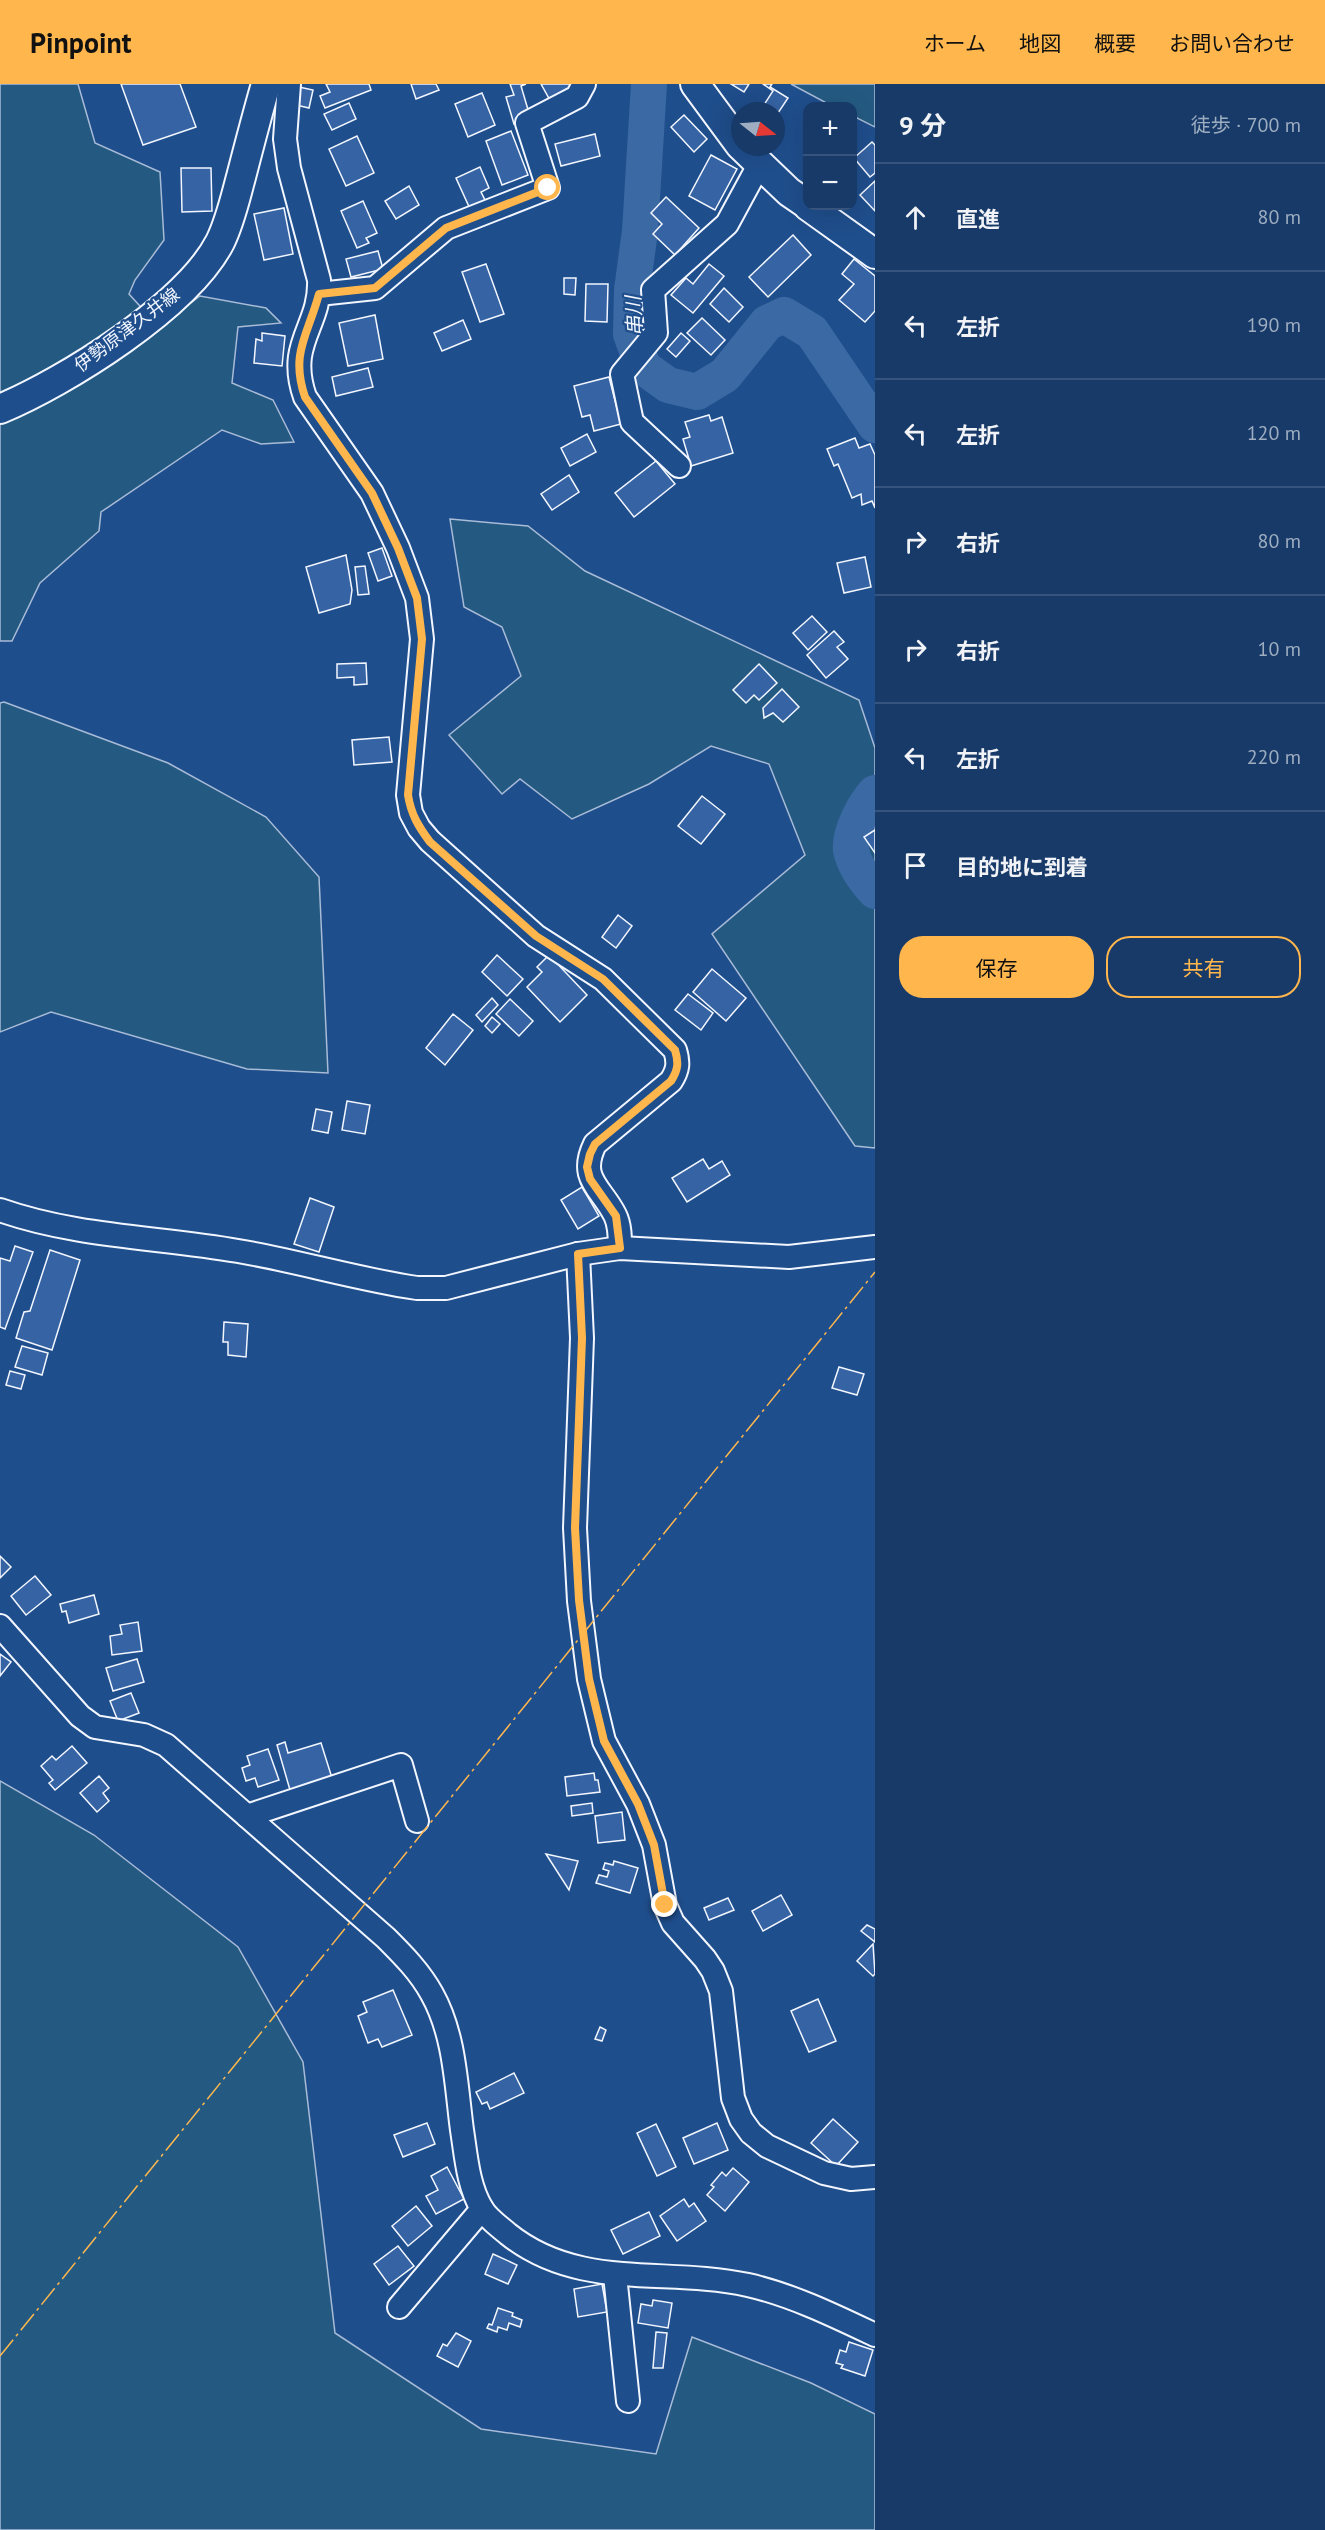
<!DOCTYPE html>
<html lang="ja">
<meta charset="utf-8">
<style>
body{margin:0;font-family:"PT Sans","Noto Sans JP",sans-serif;background:#20416f;color:#f1f3f6}
.controls{position:absolute;right:18px;top:18px;display:grid;overflow:hidden;border-radius:12px;box-shadow:0 6px 24px #0002}
.controls button{width:54px;height:54px;display:grid;place-items:center;padding:0;border:0;border-bottom:2px solid #36547d;background:#173a69;color:#f1f3f6;font:30px sans-serif}
.compass{position:absolute;left:731px;top:18px;width:54px;height:54px;border-radius:50%;background:#173a69;box-shadow:0 6px 24px #0002;rotate:107deg}
.stop{position:absolute;width:18px;height:18px;margin:-14px;border:4px solid #ffb74d;border-radius:50%;background:#fff}
.stop.end{background:#ffb74d;border-color:#fff;box-shadow:0 2px 6px #0008}
.list{margin:0;padding:0;list-style:none}
h2{display:flex;justify-content:space-between;align-items:center;height:78px;margin:0;padding:0 24px;font-size:26px}
h2 small{font-size:20px;font-weight:400;color:#9eadc0}
.list li{display:grid;grid-template-columns:39px 1fr auto;gap:18px;align-items:center;box-sizing:border-box;height:108px;padding:0 24px;border-top:2px solid #36547d}
.list b{display:block;font-size:22px;white-space:nowrap}
.list em{font-size:20px;font-style:normal;color:#9eadc0}
.actions{display:flex;gap:12px;padding:18px 24px}
.actions a{flex:1;padding:14px 0;border:2px solid #ffb74d;border-radius:24px;text-align:center;font-size:21px;color:#ffb74d}
.actions .main{background:#ffb74d;color:#111}
.icon{flex:none;width:33px;height:33px;fill:none;stroke:currentColor;stroke-width:2;stroke-linecap:round;stroke-linejoin:round}
.map{position:relative;flex:none;width:875px;height:2446px;overflow:hidden}
header{display:flex;align-items:center;gap:36px;box-sizing:border-box;height:84px;padding:0 30px;background:#ffb74d;color:#111}
header strong{font-size:28px}
nav{display:flex;gap:33px;margin-inline-start:auto;font-size:21px}
main{display:flex}
aside{flex:1;background:#173a69}
.map>svg:first-child{display:block}
</style>
<header>
<strong>Pinpoint</strong>
<nav><a>ホーム</a><a>地図</a><a>概要</a><a>お問い合わせ</a></nav>
</header>
<main>
<div class="map">
<svg width="875" height="2446" viewBox="0 0 875 2446">
<rect width="100%" height="100%" fill="#1f4e8c"/>
<g fill="#245a82" stroke="#a8bbd7" stroke-width="1.5">
<path d="M0 0H78L95 59 160 88 164 156 135 196 129 210 159 243 200 212 266 224 281 239 238 243 232 299 273 316 294 358 261 360 222 346 101 428 99 447 40 499 12 557H0Z"/>
<path d="M791 0H875V43L853 32 852 22H832Z"/>
<path d="M450 435 528 442 585 487 859 616 875 664V1064L855 1062 712 850 805 771 769 680 711 662 649 700 572 735 520 695 502 710 449 651 521 592 502 543 464 523Z"/>
<path d="M4 618 168 679 266 733 319 793 328 989 247 985 51 928 0 948V619Z"/>
<path d="M0 1697 94 1751 238 1863 303 1978 335 2249 481 2345 656 2370 692 2253 811 2299 875 2330V2446H0Z"/>
</g>
<g fill="none" stroke-linecap="round" stroke-linejoin="round">
<g stroke="#3b69a3" stroke-width="36">
<path d="M649 0 640 147 632 206 631 250 643 283 668 301 697 308 725 291 767 239 784 231 812 248 875 341"/>
<path d="M875 709C864 721 849 749 851 766 854 781 865 796 875 807"/>
</g>
</g>
<g fill="#3563a3" stroke="#f2f6ff" stroke-width="1.5">
<path d="M121 0H180L196 43 143 61Z"/>
<path d="M326 0H369L371 6 325 24 320 12 330 8Z"/>
<path d="M411 0H436L439 6 416 15Z"/>
<path d="M510 0H526L521 2 529 29 514 40 506 13 514 11Z"/>
<path d="M541 0H574L577 4 551 18Z"/>
<path d="M731 0H749L744 8Z"/>
<path d="M763 0H772L770 3 788 14 776 32V27H760L773 7Z"/>
<path d="M299 3 313 6 309 24 296 21Z"/>
<path d="M482 9 495 41 468 53 455 20Z"/>
<path d="M349 19 356 35 332 46 324 30Z"/>
<path d="M684 31 707 55 694 68 671 43Z"/>
<path d="M511 47 528 91 502 101 486 57Z"/>
<path d="M595 50 600 72 561 82 555 60Z"/>
<path d="M357 52 374 89 346 102 329 65Z"/>
<path d="M872 58 875 61V89L870 93 854 74Z"/>
<path d="M711 71 737 85 715 126 689 112Z"/>
<path d="M480 83 489 104 481 108 487 120 471 127 456 94Z"/>
<path d="M181 84H211L212 127 182 128Z"/>
<path d="M875 97V127L860 111Z"/>
<path d="M409 102 419 121 396 135 385 117Z"/>
<path d="M666 113 699 144 675 171 653 150 662 140 651 129Z"/>
<path d="M363 117 377 149 366 154 369 159 357 164 341 127Z"/>
<path d="M284 124 293 170 264 176 254 130Z"/>
<path d="M793 151 811 171 768 213 749 193Z"/>
<path d="M378 167 383 185 351 193 346 175Z"/>
<path d="M854 175 875 192V227L865 238 839 216 854 200 842 190Z"/>
<path d="M486 180 504 230 480 238 462 188Z"/>
<path d="M709 180 724 192 693 229 671 211 686 194 693 200Z"/>
<path d="M564 194H576L575 211 564 210Z"/>
<path d="M586 200H608L607 238 585 237Z"/>
<path d="M724 204 743 223 729 238 710 220Z"/>
<path d="M375 231 383 275 348 282 339 239Z"/>
<path d="M702 234 725 256 711 271 687 249Z"/>
<path d="M463 236 471 255 442 267 434 249Z"/>
<path d="M262 249 285 252 282 282 254 279 256 255 262 257Z"/>
<path d="M681 249 690 257 676 273 667 265Z"/>
<path d="M368 284 373 303 336 312 332 293Z"/>
<path d="M609 293 621 340 594 347 590 331 582 333 574 302Z"/>
<path d="M709 331 711 337 722 333 733 369 691 382 683 355 690 353 685 338Z"/>
<path d="M587 350 596 368 570 382 561 364Z"/>
<path d="M855 354 859 364 870 360 875 371V424L872 417 862 421 861 410 852 414 838 380 834 382 827 365Z"/>
<path d="M656 377 675 400 634 433 615 409Z"/>
<path d="M569 391 579 408 552 426 541 410Z"/>
<path d="M382 464 392 492 378 497 368 469Z"/>
<path d="M346 471 352 506 350 520 319 529 306 483Z"/>
<path d="M865 473 871 503 844 509 837 479Z"/>
<path d="M365 482 369 510 358 511 355 483Z"/>
<path d="M812 532 827 548 808 566 793 549Z"/>
<path d="M834 547 844 558 837 563 848 575 826 594 807 571Z"/>
<path d="M366 579 367 600 354 601V593L337 594V580Z"/>
<path d="M759 580 777 599 759 616 754 611 746 619 733 606Z"/>
<path d="M782 605 799 623 783 638 773 629 764 634 763 624Z"/>
<path d="M389 653 392 678 354 681 352 656Z"/>
<path d="M702 712 725 730 701 760 678 742Z"/>
<path d="M875 746V769L864 753Z"/>
<path d="M618 831 632 842 616 864 602 853Z"/>
<path d="M497 871 523 895 507 912 482 888Z"/>
<path d="M549 871 587 911 560 938 527 903 542 888 537 883Z"/>
<path d="M712 885 746 914 726 937 693 908Z"/>
<path d="M688 910 713 929 701 946 675 926Z"/>
<path d="M492 914 498 921 482 938 476 931Z"/>
<path d="M510 915 533 937 519 952 496 930Z"/>
<path d="M453 930 473 946 445 981 426 964Z"/>
<path d="M492 933 500 940 492 949 485 942Z"/>
<path d="M347 1017 370 1021 365 1050 342 1046Z"/>
<path d="M316 1025 332 1028 328 1049 312 1046Z"/>
<path d="M703 1075 709 1085 722 1077 730 1091 687 1118 672 1094Z"/>
<path d="M582 1103 599 1132 578 1145 561 1116Z"/>
<path d="M310 1114 334 1123 319 1168 294 1160Z"/>
<path d="M15 1162 33 1168 5 1245 0 1243V1174L10 1177Z"/>
<path d="M50 1166 80 1176 52 1266 16 1254 24 1228 30 1227Z"/>
<path d="M224 1238 248 1240 246 1273 228 1271V1258H223Z"/>
<path d="M22 1262 48 1269 42 1291 15 1283Z"/>
<path d="M839 1283 864 1290 857 1311 832 1304Z"/>
<path d="M10 1287 25 1291 21 1305 6 1301Z"/>
<path d="M0 1472 11 1483 0 1494Z"/>
<path d="M35 1492 51 1511 26 1531 11 1512Z"/>
<path d="M94 1511 99 1530 69 1539 66 1527 62 1528 60 1520Z"/>
<path d="M138 1538 142 1567 112 1571 110 1552 122 1550 120 1541Z"/>
<path d="M0 1570 11 1578 0 1592Z"/>
<path d="M137 1575 144 1598 113 1607 106 1584Z"/>
<path d="M131 1609 139 1629 118 1637 110 1617Z"/>
<path d="M285 1658 288 1669 321 1659 332 1694 290 1706 277 1661Z"/>
<path d="M72 1662 87 1679 55 1706 49 1699 53 1696 41 1682 52 1672 56 1676Z"/>
<path d="M268 1665 279 1696 258 1703 255 1694 246 1697 242 1684 250 1681 247 1672Z"/>
<path d="M594 1689 595 1696H598L600 1708 567 1712 565 1693Z"/>
<path d="M99 1692 109 1704 103 1709 109 1717 97 1728 80 1709Z"/>
<path d="M592 1719 593 1729 572 1732 571 1722Z"/>
<path d="M622 1728 625 1756 598 1759 595 1732Z"/>
<path d="M546 1770 578 1777 569 1806Z"/>
<path d="M614 1777 638 1784 630 1809 596 1799 599 1791 607 1793 609 1787 603 1785 605 1779 613 1781Z"/>
<path d="M781 1811 792 1831 763 1847 752 1827Z"/>
<path d="M728 1814 734 1826 709 1836 704 1824Z"/>
<path d="M867 1841 875 1845V1858L861 1847Z"/>
<path d="M873 1860 875 1890 873 1892 857 1877Z"/>
<path d="M393 1906 412 1951 382 1963 378 1955 368 1959 358 1932 367 1928 363 1918Z"/>
<path d="M818 1915 836 1957 809 1968 791 1927Z"/>
<path d="M600 1943 606 1946 602 1957 595 1955Z"/>
<path d="M514 1989 524 2009 490 2025 487 2018 482 2020 476 2008Z"/>
<path d="M833 2035 858 2058 836 2082 811 2059Z"/>
<path d="M427 2039 435 2060 403 2073 394 2051Z"/>
<path d="M717 2039 728 2066 694 2080 683 2054Z"/>
<path d="M656 2040 676 2083 657 2092 637 2049Z"/>
<path d="M447 2083 464 2115 436 2130 426 2112 438 2106 431 2092Z"/>
<path d="M733 2084 749 2098 725 2127 707 2111 714 2103 711 2101 722 2088 726 2092Z"/>
<path d="M684 2115 689 2123 694 2119 706 2137 677 2157 660 2132Z"/>
<path d="M416 2122 432 2142 408 2162 392 2142Z"/>
<path d="M649 2128 660 2152 623 2170 611 2146Z"/>
<path d="M398 2162 414 2182 389 2201 374 2180Z"/>
<path d="M493 2170 517 2181 508 2200 485 2190Z"/>
<path d="M602 2200 607 2228 578 2233 574 2205Z"/>
<path d="M653 2216 672 2219 668 2244 638 2239 641 2220 652 2222Z"/>
<path d="M498 2224 513 2229 512 2232 522 2236 520 2243 509 2239 507 2246 498 2243 497 2248 487 2244 489 2240 492 2241Z"/>
<path d="M656 2248 667 2249 663 2284H653Z"/>
<path d="M456 2249 471 2257 458 2283 437 2272 443 2260 447 2262Z"/>
<path d="M849 2258 873 2266 865 2292 841 2284 843 2281 836 2279 840 2266 846 2268Z"/>
</g>
<g fill="none" stroke-linecap="round" stroke-linejoin="round">
<defs>
<g id="minor">
<path d="M289 0 285 55 289 84 319 196C321 243 286 258 305 313L372 409 398 464 417 514 422 555 408 711 411 729 419 744 430 757 536 852 603 895 675 966C679 979 678 986 671 997L595 1060C578 1095 601 1103 615 1131 620 1141 620 1153 620 1164"/>
<path d="M319 210 375 204 446 144 548 104 527 39 577 13 584 0"/>
<path d="M679 382 632 338 622 290 656 249 653 206 727 140 759 81"/>
<path d="M0 1126C77 1153 158 1153 238 1167 298 1177 356 1195 417 1204H446L578 1170 620 1164 789 1173 875 1163"/>
<path d="M578 1170 582 1254 575 1444 579 1517 589 1595 604 1657 638 1720 654 1761 665 1821 673 1839 705 1875 713 1887 721 1907 733 2014 741 2035 751 2049 767 2062 824 2089 851 2095 875 2093"/>
<path d="M0 1542 80 1632 95 1643 144 1651 166 1661 386 1854C403 1871 420 1888 432 1910 455 1951 456 2001 462 2046 466 2072 468 2102 482 2125 488 2135 500 2143 508 2150 579 2207 666 2183 748 2201 792 2211 835 2232 875 2251"/>
<path d="M247 1732 401 1681 417 1737"/>
<path d="M615 2191 628 2317"/>
<path d="M399 2223 482 2125"/>
</g>
<g id="major">
<path d="M695 0 740 61"/>
<path d="M742 63 789 108 808 121"/>
<path d="M808 122 875 170"/>
<path d="M0 325C65 298 187 222 220 158 230 138 235 115 241 93 249 62 257 31 266 0"/>
</g>
</defs>
<use href="#minor" stroke="#f2f6ff" stroke-width="26"/>
<use href="#major" stroke="#f2f6ff" stroke-width="32"/>
<use href="#minor" stroke="#1f4e8c" stroke-width="22"/>
<use href="#major" stroke="#1f4e8c" stroke-width="28"/>
<path stroke="#ffb74d" stroke-width="1.5" stroke-dasharray="21 4.5 3 4.5" stroke-linecap="butt" d="M0 2272 875 1188"/>
</g>
<g fill="none" stroke-linecap="round" stroke-linejoin="round">
<path stroke="#ffb74d" stroke-width="8" d="M548 104 446 144 375 204 319 210C308 251 290 269 305 313L372 409 398 464 417 514 422 555 408 711C411 730 418 742 430 758L536 852 603 895 675 966C679 979 678 986 671 997L595 1060 590 1070 587 1083 590 1095 616 1132 620 1164 578 1170 582 1254 575 1444 579 1516 589 1595 604 1657 638 1720 654 1761 665 1821"/>
</g>
<g text-anchor="middle" stroke-width="4.5" stroke-linejoin="round" paint-order="stroke">
<g font-size="18" fill="#f2f6ff" stroke="#1f4e8c">
<text transform="translate(127 246) rotate(-37)" y="6">伊勢原津久井線</text>
</g>
<g font-size="20" font-style="italic" fill="#f2f6ff" stroke="#1f4e8c">
<text transform="translate(634 232) rotate(-93)" y="7">串川</text>
</g>
</g>
</svg>
<div class="controls">
<button>+</button>
<button>−</button>
</div>
<svg class="compass" viewBox="-18 -18 36 36"><path d="M0-13l5 13h-10z" fill="#e53935"/><path d="M0 13l5-13h-10z" fill="#9eadc0"/></svg>
<div class="stop" style="left:548px;top:104px"></div>
<div class="stop end" style="left:665px;top:1821px"></div>
</div>
<aside>
<h2>9 分<small>徒歩 · 700 m</small></h2>
<ul class="list">
<li><svg class="icon" aria-label="ahead" viewBox="0 0 24 24"><path d="M12 20V5M6 11l6-6 6 6"/></svg><div><b>直進</b></div><em>80 m</em></li>
<li><svg class="icon" aria-label="left" viewBox="0 0 24 24"><path d="M17 20v-9H6M10 6l-5 5 5 5"/></svg><div><b>左折</b></div><em>190 m</em></li>
<li><svg class="icon" aria-label="left" viewBox="0 0 24 24"><path d="M17 20v-9H6M10 6l-5 5 5 5"/></svg><div><b>左折</b></div><em>120 m</em></li>
<li><svg class="icon" aria-label="right" viewBox="0 0 24 24"><path d="M7 20v-9h11M14 6l5 5-5 5"/></svg><div><b>右折</b></div><em>80 m</em></li>
<li><svg class="icon" aria-label="right" viewBox="0 0 24 24"><path d="M7 20v-9h11M14 6l5 5-5 5"/></svg><div><b>右折</b></div><em>10 m</em></li>
<li><svg class="icon" aria-label="left" viewBox="0 0 24 24"><path d="M17 20v-9H6M10 6l-5 5 5 5"/></svg><div><b>左折</b></div><em>220 m</em></li>
<li><svg class="icon" aria-label="arrive" viewBox="0 0 24 24"><path d="M6 21V4h12l-3 4 3 4H6"/></svg><div><b>目的地に到着</b></div></li>
</ul>
<div class="actions"><a class="main">保存</a><a>共有</a></div>
</aside>
</main>
